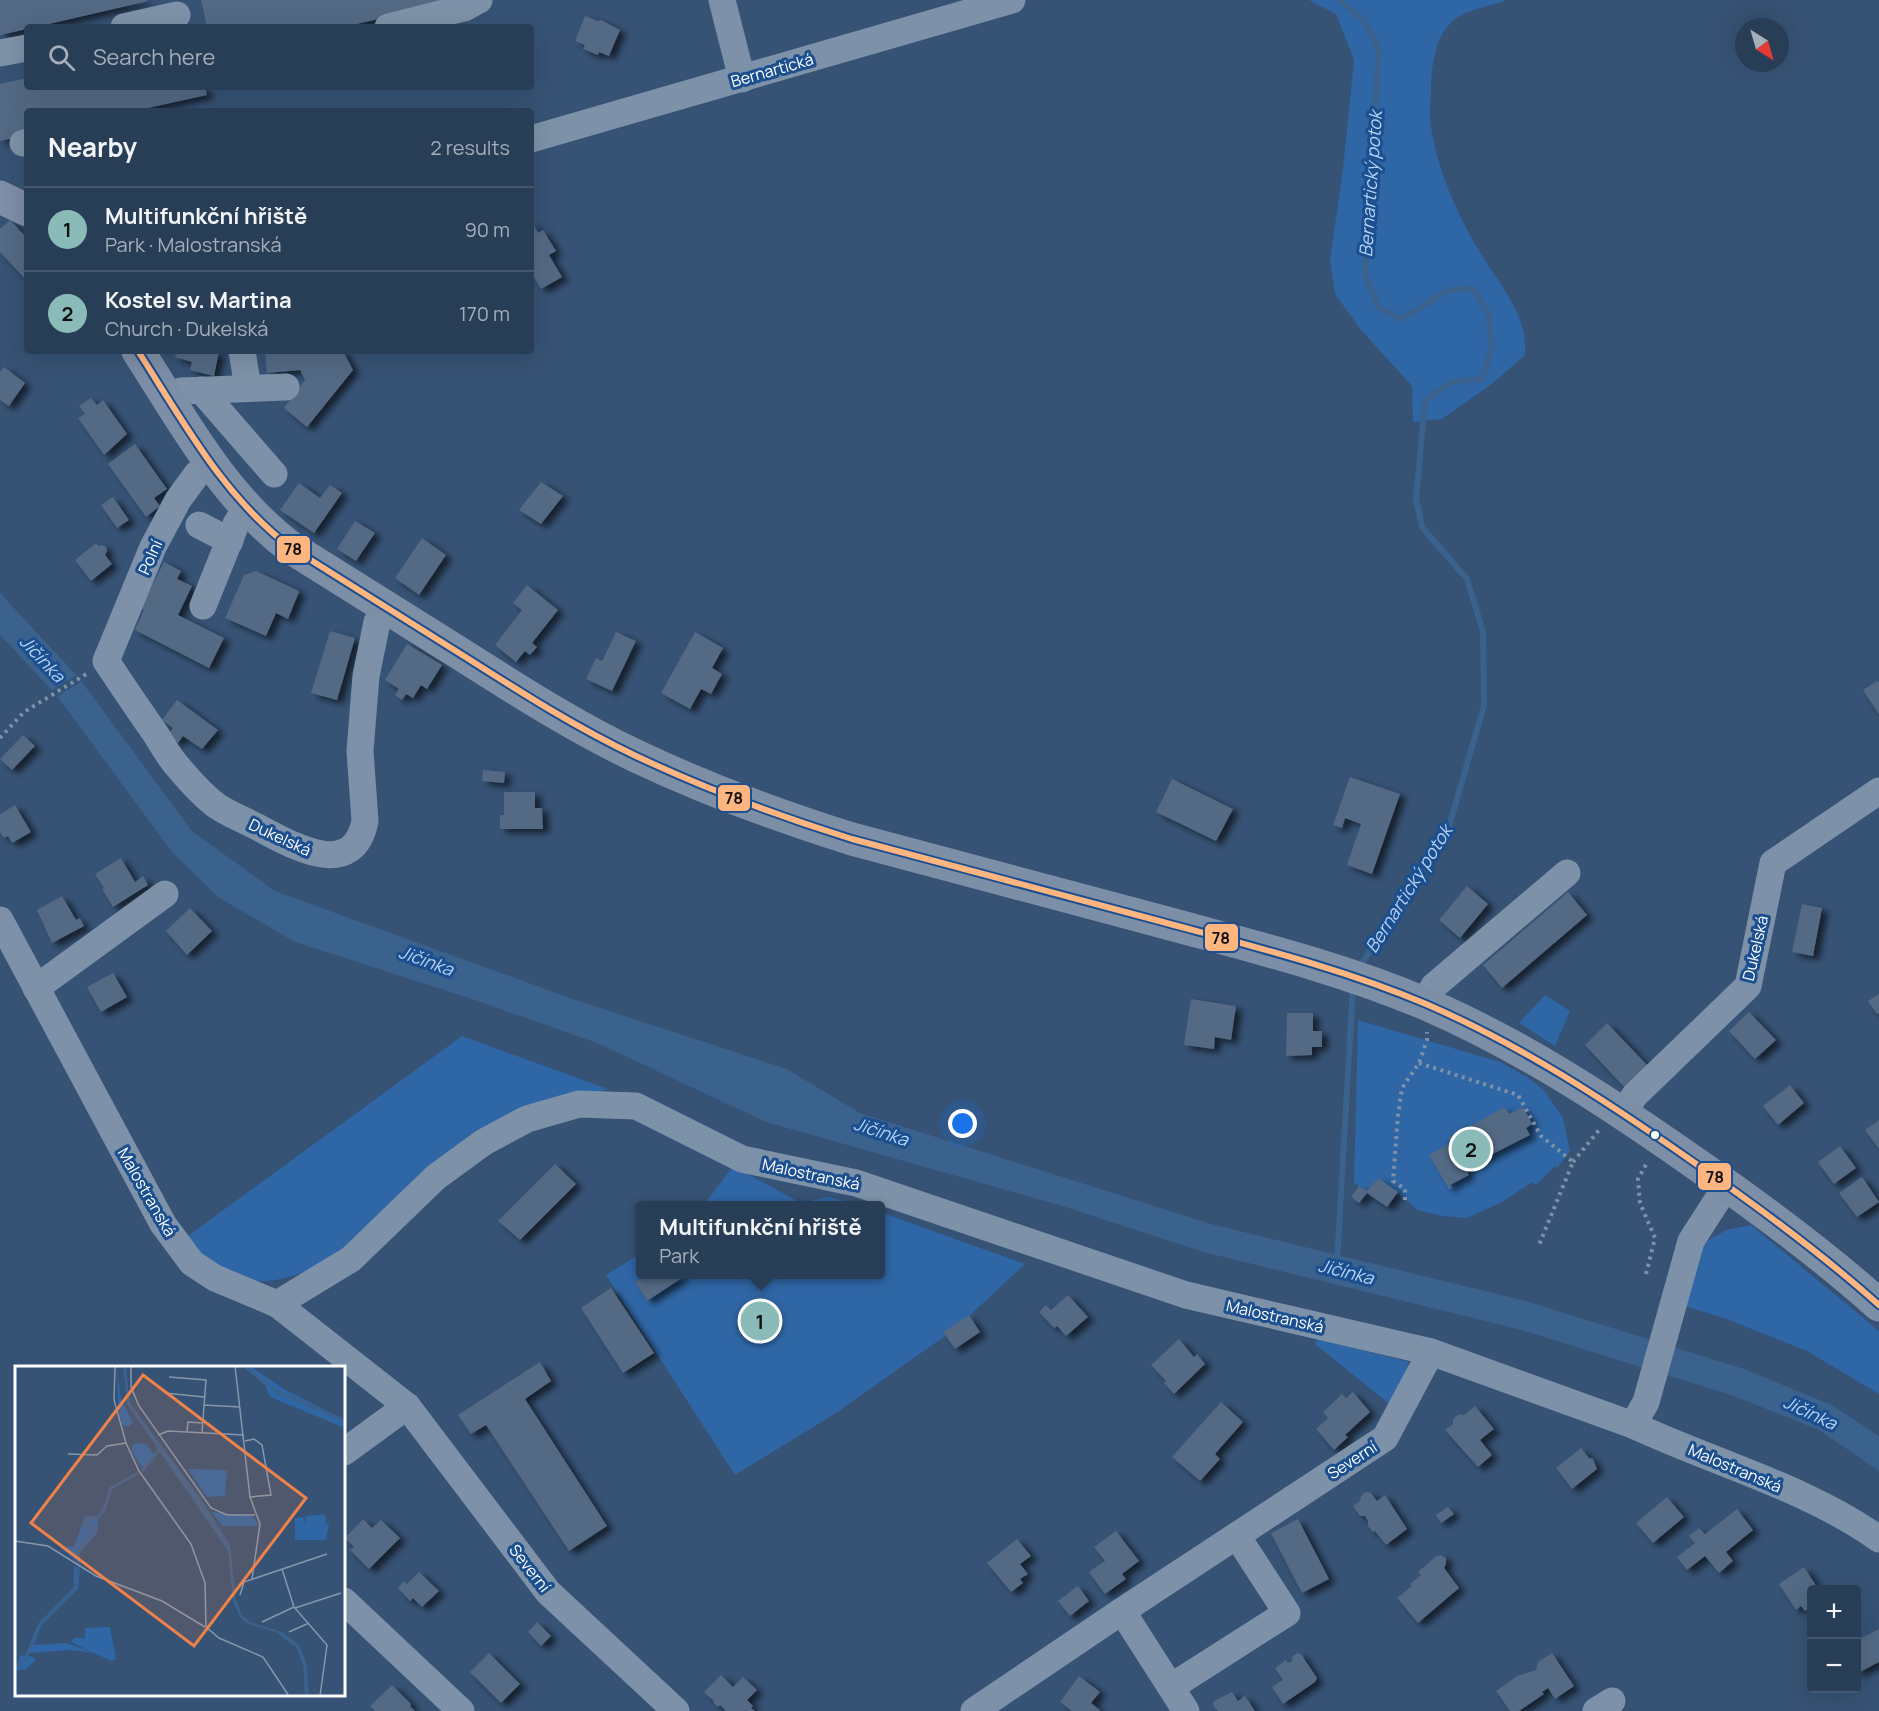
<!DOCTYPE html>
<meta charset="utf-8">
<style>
body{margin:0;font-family:Manrope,sans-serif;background:#344961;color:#f1f3f6}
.controls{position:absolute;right:18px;bottom:18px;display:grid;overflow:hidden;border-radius:6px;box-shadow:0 6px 24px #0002}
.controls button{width:54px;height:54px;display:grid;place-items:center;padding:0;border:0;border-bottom:2px solid #44576d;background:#283e57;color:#f1f3f6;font:30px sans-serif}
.compass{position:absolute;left:1735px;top:18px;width:54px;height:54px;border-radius:50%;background:#283e57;box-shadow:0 6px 24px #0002;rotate:143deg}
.you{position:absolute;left:963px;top:1124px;width:21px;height:21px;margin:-15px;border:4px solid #fff;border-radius:50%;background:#1a73e8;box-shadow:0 0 0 9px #1a73e833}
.badge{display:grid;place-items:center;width:39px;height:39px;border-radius:50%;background:#8bbbb9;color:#111;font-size:20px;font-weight:700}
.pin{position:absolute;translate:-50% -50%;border:3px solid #fff;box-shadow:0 2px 6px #0006}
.popup{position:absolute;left:636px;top:1201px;width:249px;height:78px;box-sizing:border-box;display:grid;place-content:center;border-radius:6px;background:#283e57;filter:drop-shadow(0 2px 4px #0005);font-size:20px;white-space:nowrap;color:#a5aeba}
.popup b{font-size:22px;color:#f1f3f6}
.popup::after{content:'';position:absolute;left:50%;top:100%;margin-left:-12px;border:12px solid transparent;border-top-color:#283e57}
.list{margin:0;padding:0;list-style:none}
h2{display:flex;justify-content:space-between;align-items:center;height:78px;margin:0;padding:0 24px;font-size:26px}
h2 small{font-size:20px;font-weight:400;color:#a5aeba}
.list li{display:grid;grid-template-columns:39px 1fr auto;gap:18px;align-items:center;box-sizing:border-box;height:84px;padding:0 24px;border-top:2px solid #44576d}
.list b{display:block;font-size:22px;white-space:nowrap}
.list p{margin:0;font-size:20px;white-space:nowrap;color:#a5aeba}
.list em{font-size:20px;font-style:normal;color:#a5aeba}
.icon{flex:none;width:33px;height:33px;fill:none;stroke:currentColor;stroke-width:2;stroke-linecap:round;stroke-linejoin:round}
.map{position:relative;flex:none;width:1879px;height:1711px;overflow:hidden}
.search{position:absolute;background:#283e57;box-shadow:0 6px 24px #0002;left:24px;top:24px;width:510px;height:66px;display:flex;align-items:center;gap:15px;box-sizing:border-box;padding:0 21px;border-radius:6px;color:#a5aeba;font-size:22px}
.panel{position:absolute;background:#283e57;box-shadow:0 6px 24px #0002;left:24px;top:108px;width:510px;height:246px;border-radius:6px}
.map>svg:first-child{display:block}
</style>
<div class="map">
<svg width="1879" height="1711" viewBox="0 0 1879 1711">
<defs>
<filter id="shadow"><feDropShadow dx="6" dy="4" stdDeviation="3" flood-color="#0009"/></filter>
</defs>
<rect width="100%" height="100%" fill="#365274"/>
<g fill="#2f66a5">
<path d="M1309 0H1507C1493 5 1477 8 1464 14 1435 27 1432 62 1431 89 1431 101 1429 114 1431 126 1436 166 1457 214 1478 249 1497 282 1529 314 1525 355L1493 383 1442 419 1413 422 1412 386 1361 330 1335 294 1330 260 1343 169 1354 60 1336 14Z"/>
<path d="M1545 995 1570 1011 1555 1046 1519 1023Z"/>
<path d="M1358 1020 1500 1062 1527 1077 1544 1090 1563 1118 1570 1151 1558 1167 1555 1166 1536 1185 1532 1182 1502 1202 1467 1218 1442 1216 1418 1210 1378 1178 1367 1191 1354 1183Z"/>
<path d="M462 1036 608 1089 525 1113 323 1266C293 1277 249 1292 218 1272 207 1265 195 1248 185 1238Z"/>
<path d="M733 1166 801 1203 828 1197 862 1205 703 1206Z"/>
<path d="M880 1212 1025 1264 969 1316 944 1333 945 1336 836 1413 735 1475 606 1275 640 1254V1274L647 1275 635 1282 647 1301 682 1278 680 1275 880 1274Z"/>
<path d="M1751 1225 1879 1331V1394L1807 1351 1721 1317 1684 1306 1702 1244 1726 1230Z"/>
<path d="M1318 1339 1409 1362 1402 1387 1393 1407 1315 1344Z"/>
</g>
<path fill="#3b618d" d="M0 593 79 678 192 831 275 891 573 999 787 1069 860 1113 1211 1224 1526 1301 1744 1369 1832 1405 1879 1436V1471L1819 1430 1734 1396 1518 1329 1203 1252 1059 1205 766 1122 597 1043 472 999 295 942 218 897 172 852 57 696 0 635Z"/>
<path fill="#365274" d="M79 674 84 680 54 698 49 692Z"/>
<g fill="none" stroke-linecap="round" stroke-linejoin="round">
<g stroke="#3b618d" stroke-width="6">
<path d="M1339 0 1363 20 1379 50 1365 273 1378 307 1401 319 1449 290 1474 289 1489 314 1492 349 1482 379 1451 382 1425 401 1416 499 1422 527 1467 579 1483 632 1484 705 1448 830 1359 968"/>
<path d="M1337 1263 1353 986"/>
</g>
</g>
<g fill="#526984" filter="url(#shadow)">
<path d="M0 0H147L148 1 36 27H27V29L0 35Z"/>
<path d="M201 0H446L447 3 344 27H207Z"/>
<path d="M585 16 598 21 601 20 620 30 609 56 599 52 598 55 583 49 585 45 575 41Z"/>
<path d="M27 78V87H205L207 95 134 111H27V135L0 141V84Z"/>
<path d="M10 220 27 238V281L0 252V229Z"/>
<path d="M531 220 538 233 543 230 556 251 549 255 562 277 541 289 531 272Z"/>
<path d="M177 351H219L214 376 190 370 192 362 175 357Z"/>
<path d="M265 351H343L353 370 307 427 284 408 305 380 300 370 267 373Z"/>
<path d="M4 367 25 383 9 406 0 400V372Z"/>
<path d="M91 398 97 405 103 400 127 434 104 455 78 418 85 414 79 406Z"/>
<path d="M135 444 167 489 154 498 160 506 146 517 108 464Z"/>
<path d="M541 482 563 496 541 524 519 510Z"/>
<path d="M299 483 320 498 330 485 342 493 314 533 280 510Z"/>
<path d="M113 497 129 520 117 528 101 505Z"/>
<path d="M355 521 375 533 356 561 337 549Z"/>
<path d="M422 538 446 555 419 595 395 578Z"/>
<path d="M96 543 98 546 102 545 106 547 107 551 105 555 112 564 91 581 75 560Z"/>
<path d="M164 562 181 571 177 579 192 586 178 615 224 638 209 668 135 630 144 610 141 608Z"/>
<path d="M256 571 297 590 299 592 288 619 276 613 266 636 225 618 244 575Z"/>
<path d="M527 585 558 610 532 643 537 647 530 655 525 651 516 662 495 645 522 610 513 603Z"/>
<path d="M330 631 355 638 337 700 311 693Z"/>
<path d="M616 632 636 641 612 691 586 679 596 658 602 661Z"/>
<path d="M695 632 723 648 712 668 722 674 711 694 701 689 690 709 661 693Z"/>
<path d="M407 644 442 665 427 689 421 685 413 698 406 694 402 700 395 695 399 689 385 680Z"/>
<path d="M1877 681 1879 682V714L1863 690Z"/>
<path d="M177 700 218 730 202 749 183 736 178 743 167 736 173 728 162 720Z"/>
<path d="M23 735 35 746 12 770 0 759Z"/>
<path d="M483 770 505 772 504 783 482 781Z"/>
<path d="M1350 777 1400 794 1372 874 1347 865 1361 824 1345 818 1342 828 1333 825Z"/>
<path d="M1172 779 1233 809 1216 841 1156 812Z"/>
<path d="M504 792H535V808H542L543 829H500V815H504Z"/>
<path d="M15 805 31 832 12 843 8 836 4 838 0 832V814Z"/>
<path d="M121 858 135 882 143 876 148 885 113 907 102 889 104 888 95 874Z"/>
<path d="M1467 886 1488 904 1460 938 1439 920Z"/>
<path d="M1568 892 1587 915 1502 988 1483 965Z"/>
<path d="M62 896 76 920 80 918 84 926 52 943 37 910Z"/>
<path d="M1802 904 1822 908 1813 956 1792 952Z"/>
<path d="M190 908 212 931 187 955 166 931Z"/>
<path d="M113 973 127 997 101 1012 87 987Z"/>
<path d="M1879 994V1013L1877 1014 1868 1001Z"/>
<path d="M1191 999 1236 1006 1231 1040 1215 1037 1214 1049 1184 1045Z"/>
<path d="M1749 1012 1776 1040 1755 1059 1729 1031Z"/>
<path d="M1287 1013H1313V1031H1322V1047H1312V1055L1286 1056Z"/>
<path d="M1607 1023 1649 1067 1626 1089 1585 1045Z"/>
<path d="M1790 1085 1804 1103 1778 1125 1763 1106Z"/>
<path d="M1505 1107 1509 1114 1523 1107 1532 1124 1526 1128 1530 1135 1465 1168 1469 1175 1450 1185 1452 1188 1449 1189 1429 1155 1450 1143 1448 1138Z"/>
<path d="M1879 1120V1149L1865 1130Z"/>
<path d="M1840 1146 1856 1168 1834 1184 1818 1162Z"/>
<path d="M555 1164 576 1184 520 1240 498 1221Z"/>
<path d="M1862 1177 1879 1202 1857 1217 1839 1193Z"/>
<path d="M1378 1178 1398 1192 1387 1207 1367 1193 1359 1203 1351 1197 1359 1186 1367 1191Z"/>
<path d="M647 1274H680L682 1278 647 1301 635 1282Z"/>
<path d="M611 1288 654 1353 623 1373 581 1308Z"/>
<path d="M1068 1295 1088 1317 1066 1336 1057 1326 1054 1328 1039 1312 1046 1305 1051 1310Z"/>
<path d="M969 1315 980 1332 955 1349 943 1332Z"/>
<path d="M1179 1339 1194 1357 1197 1354 1205 1364 1174 1394 1164 1383 1166 1381 1151 1365Z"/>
<path d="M540 1362 551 1381 525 1399 607 1526 569 1551 486 1425 471 1434 458 1415Z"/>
<path d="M1353 1392 1370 1412 1345 1435 1348 1437 1334 1450 1316 1429 1328 1418 1323 1412 1342 1394 1346 1398Z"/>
<path d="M1221 1402 1243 1422 1215 1454 1220 1459 1200 1481 1172 1457Z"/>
<path d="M1475 1406 1494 1429 1480 1440 1492 1455 1478 1467 1445 1430 1453 1424V1419L1459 1414 1464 1415Z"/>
<path d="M1581 1448 1589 1458 1593 1459 1597 1469 1572 1489 1556 1468Z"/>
<path d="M1365 1492 1371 1493 1377 1501 1385 1495 1407 1529 1386 1545 1375 1531 1373 1532 1368 1526V1521L1365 1516H1360L1353 1506 1360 1501 1361 1496Z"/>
<path d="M1667 1497 1684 1517 1653 1543 1636 1523Z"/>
<path d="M1448 1507 1454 1514 1441 1523 1436 1515Z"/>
<path d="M1737 1509 1753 1530 1726 1552 1733 1561 1719 1573 1705 1556 1687 1570 1677 1557 1695 1543 1689 1536 1699 1528 1705 1534Z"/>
<path d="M363 1519 372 1528 381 1520 400 1538 369 1569 350 1550 354 1547 345 1538Z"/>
<path d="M1298 1519 1329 1579 1302 1593 1271 1533Z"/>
<path d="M1116 1531 1139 1561 1122 1574 1126 1579 1105 1594 1089 1572 1105 1561 1094 1547Z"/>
<path d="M1017 1539 1031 1556 1020 1564 1028 1574 1020 1579 1023 1583 1011 1592 987 1563Z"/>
<path d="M1441 1555 1446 1558V1564L1444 1568 1459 1588 1418 1623 1397 1598 1412 1586 1410 1584 1421 1575 1418 1572 1435 1557Z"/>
<path d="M1804 1567 1819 1590H1812V1600L1809 1601 1812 1607 1805 1611 1801 1606 1796 1610 1779 1584Z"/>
<path d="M419 1572 439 1591 422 1607 413 1598 410 1601 398 1588 404 1581 407 1584Z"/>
<path d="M1078 1586 1089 1601 1070 1616 1058 1601Z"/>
<path d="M537 1622 551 1636 541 1646 528 1632Z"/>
<path d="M1879 1629V1662L1856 1674V1641Z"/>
<path d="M489 1653 520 1684 501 1703 470 1672Z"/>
<path d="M1297 1653 1301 1654 1317 1678 1315 1682 1283 1704 1272 1687 1283 1680 1275 1668 1286 1660 1288 1663 1292 1661 1293 1656Z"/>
<path d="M1552 1653 1574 1686 1555 1699 1548 1688 1542 1692 1544 1694 1519 1711H1510L1496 1691 1517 1676 1536 1670 1538 1662Z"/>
<path d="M721 1675 733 1687 743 1677 757 1690 747 1700 753 1706 751 1708 755 1711H726L720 1705 718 1707 713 1702 714 1701 704 1692Z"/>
<path d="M1079 1676 1100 1692 1091 1703 1100 1710 1099 1711H1072L1060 1702Z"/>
<path d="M392 1685 411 1704 410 1706 415 1711H375L370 1706Z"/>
<path d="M1232 1692 1238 1701 1245 1696 1255 1711H1218L1214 1707 1213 1703 1216 1700Z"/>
</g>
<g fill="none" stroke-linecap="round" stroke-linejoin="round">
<g stroke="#7d92a8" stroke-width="4" stroke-dasharray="3 4.5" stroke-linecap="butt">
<path d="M0 738 24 712 88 673"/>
<path d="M1419 1063 1518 1095 1541 1136 1573 1162 1539 1245"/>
<path d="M1573 1162 1599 1130"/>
<path d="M1405 1200V1189L1393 1181 1398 1115 1402 1088 1419 1063 1427 1040V1032"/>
<path d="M1646 1274 1655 1238 1640 1203 1638 1179 1648 1161"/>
</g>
<g stroke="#7d92a8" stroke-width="27">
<path d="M722 0 742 79"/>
<path d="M124 27 177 15"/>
<path d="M388 27 464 8 479 0"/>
<path d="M0 53 27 48"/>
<path d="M531 139 1012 0"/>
<path d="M23 143 27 142"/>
<path d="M242 351 248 388"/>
<path d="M201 390 274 474"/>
<path d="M166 395 181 391 286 387"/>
<path d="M211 464 197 474 178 500 153 547 106 661C122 685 138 709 155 733 162 744 169 757 178 767 189 780 203 796 217 806 230 815 247 821 261 829 294 846 353 881 365 821L360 751 366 676 377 622 387 607"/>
<path d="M199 525 230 541"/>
<path d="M203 606 236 524 246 509"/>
<path d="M0 920 163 1224 192 1263 215 1278 277 1304 407 1406 548 1592 676 1711"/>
<path d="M36 988 165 894"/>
<path d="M1424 1003 1434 986 1567 873"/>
<path d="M1623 1113 1635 1095 1748 986 1773 863 1879 791"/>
<path d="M277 1304 351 1259 436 1177 484 1142 527 1119 579 1104 636 1106 742 1159 856 1183 1186 1295 1431 1352 1633 1425C1714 1463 1806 1487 1879 1539"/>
<path d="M1633 1425 1646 1402 1691 1241 1727 1185"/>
<path d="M344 1452 407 1406"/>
<path d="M344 1601 461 1711"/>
<path d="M1122 1611 1186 1711"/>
<path d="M1171 1687 1287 1613 1237 1536"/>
<path d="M974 1711 1122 1611 1385 1438 1431 1352"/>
<path d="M1596 1711 1612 1701"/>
</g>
<g stroke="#7d8ea7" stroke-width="33">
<path d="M0 197 27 210"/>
<path d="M138 351C183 421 223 496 290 547 349 584 408 621 467 658 522 693 577 728 636 756 706 789 778 816 852 839 956 867 1059 894 1163 922 1251 946 1341 968 1426 1004 1521 1045 1608 1102 1692 1161 1757 1206 1820 1252 1879 1305"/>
</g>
<defs>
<path id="bus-1" d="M138 351C183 421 223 496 290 547 349 584 408 621 467 658 522 693 577 728 636 756 706 789 778 816 852 839 956 867 1059 894 1163 922 1251 946 1341 968 1426 1004 1521 1045 1608 1102 1692 1161 1757 1206 1820 1252 1879 1305"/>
</defs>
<use href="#bus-1" stroke="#1b4f8f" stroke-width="10"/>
<use href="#bus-1" stroke="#ffb580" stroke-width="6"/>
</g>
<circle fill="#fff" stroke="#1b4f8f" stroke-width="2" cx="1655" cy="1135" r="5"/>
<g text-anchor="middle" stroke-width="6" stroke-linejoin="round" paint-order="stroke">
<g font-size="16" fill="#fff" stroke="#1b4f8f">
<text transform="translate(772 70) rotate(-16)" y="6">Bernartická</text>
<text transform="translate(150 557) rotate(-66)" y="6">Polní</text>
<text transform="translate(280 837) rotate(25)" y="6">Dukelská</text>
<text transform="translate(1755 948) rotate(-77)" y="6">Dukelská</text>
<text transform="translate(811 1174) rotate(12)" y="6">Malostranská</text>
<text transform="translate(147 1192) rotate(60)" y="6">Malostranská</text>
<text transform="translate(1275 1316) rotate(13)" y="6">Malostranská</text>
<text transform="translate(1352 1460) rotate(-33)" y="6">Severní</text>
<text transform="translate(1735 1468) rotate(23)" y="6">Malostranská</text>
<text transform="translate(530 1568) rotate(52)" y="6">Severní</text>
</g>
<g font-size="18" font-style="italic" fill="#b5d3f5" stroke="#1b4f8f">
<text transform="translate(1371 184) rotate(-86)" y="6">Bernartický potok</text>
<text transform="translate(42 659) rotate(47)" y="6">Jičínka</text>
<text transform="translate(1409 889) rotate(-58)" y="6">Bernartický potok</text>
<text transform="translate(426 961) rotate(20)" y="6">Jičínka</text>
<text transform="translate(881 1132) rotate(18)" y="6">Jičínka</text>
<text transform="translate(1346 1272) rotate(14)" y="6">Jičínka</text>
<text transform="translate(1810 1413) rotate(25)" y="6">Jičínka</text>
</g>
</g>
<g transform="translate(15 1366)">
<rect width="330" height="330" fill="#365274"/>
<path d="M102 0 106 33 118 57 113 61 107 59 103 40ZM227 0H235L272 25 330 54V62L255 31 250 19ZM123 77 131 78 139 89 128 103 116 85 118 78ZM173 103 212 104 210 130 192 131ZM197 146 237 150 244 160H207ZM310 148 311 158 314 156 311 174H280V152L288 151 290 157 291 150ZM70 150 84 151 82 167 65 186 63 197 44 180 59 181ZM59 200 65 203 63 223 27 257 19 279 51 277 80 287 55 284 13 287 23 258 59 221ZM95 261 101 293 96 295 56 276 59 272H70V262ZM5 289 18 291 21 294 11 303 0 305Z" fill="#2f66a5"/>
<path d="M108 0H111L115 37 186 133 215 179 221 234 227 249 235 256 267 266 283 278 291 295 294 330H290L288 299 282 282 260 266 233 258 225 251 218 235 213 185 112 38Z" fill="#3b618d"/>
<path fill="none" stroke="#3b618d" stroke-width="3" d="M229 0 261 25 330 55M127 105 145 83M64 198 63 185 79 163 70 159 72 152H82L89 144 96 122 123 107M0 302 10 294 23 261 60 223 63 201"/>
<path fill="none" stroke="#8697ac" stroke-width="1.5" d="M100 0 99 34 111 77 124 105 176 178 190 217 191 261 204 272 248 291 274 330M116 0V21L124 40 196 142 212 149H240M220 0 235 131 245 158 237 213M154 11 191 14 187 67M150 27 189 31M189 39 225 41M172 66 173 56 188 57M143 69 153 65 229 69M230 75 239 73 247 79 256 129 235 131M53 88 82 89 92 80 111 77M0 175 33 180 81 210 147 235 190 261M267 203 279 241 312 279 305 330M225 229 229 216 312 188M280 242 326 227M247 256 279 241M274 266 294 257"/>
<path fill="#ee8249" fill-opacity="0.15" stroke="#ee8249" stroke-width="3" d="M128 9 291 132 179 280 16 157Z"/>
<rect width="330" height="330" fill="none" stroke="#fff" stroke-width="3"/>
</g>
<g stroke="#1b4f8f" stroke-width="2">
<rect x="276" y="535" width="35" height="29" rx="6" fill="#ffb580"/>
<rect x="717" y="784" width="34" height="28" rx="6" fill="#ffb580"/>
<rect x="1204" y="923" width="35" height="29" rx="6" fill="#ffb580"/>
<rect x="1697" y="1162" width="35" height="29" rx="6" fill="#ffb580"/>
</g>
<g font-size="16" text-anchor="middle" font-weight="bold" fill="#111">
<text x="293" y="555">78</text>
<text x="734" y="804">78</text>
<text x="1221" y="944">78</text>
<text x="1715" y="1183">78</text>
</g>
</svg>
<div class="controls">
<button>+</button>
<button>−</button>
</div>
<svg class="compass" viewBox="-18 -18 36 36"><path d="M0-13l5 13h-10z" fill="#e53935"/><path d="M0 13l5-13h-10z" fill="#a5aeba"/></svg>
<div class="you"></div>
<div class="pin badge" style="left:760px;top:1321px">1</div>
<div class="popup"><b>Multifunkční hřiště</b>Park</div>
<div class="pin badge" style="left:1471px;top:1149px">2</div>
<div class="search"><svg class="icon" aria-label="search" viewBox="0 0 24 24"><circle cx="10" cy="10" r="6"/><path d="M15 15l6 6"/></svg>Search here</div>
<section class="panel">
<h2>Nearby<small>2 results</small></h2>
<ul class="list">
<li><span class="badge">1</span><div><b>Multifunkční hřiště</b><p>Park · Malostranská</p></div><em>90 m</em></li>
<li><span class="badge">2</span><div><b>Kostel sv. Martina</b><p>Church · Dukelská</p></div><em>170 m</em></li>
</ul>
</section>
</div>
